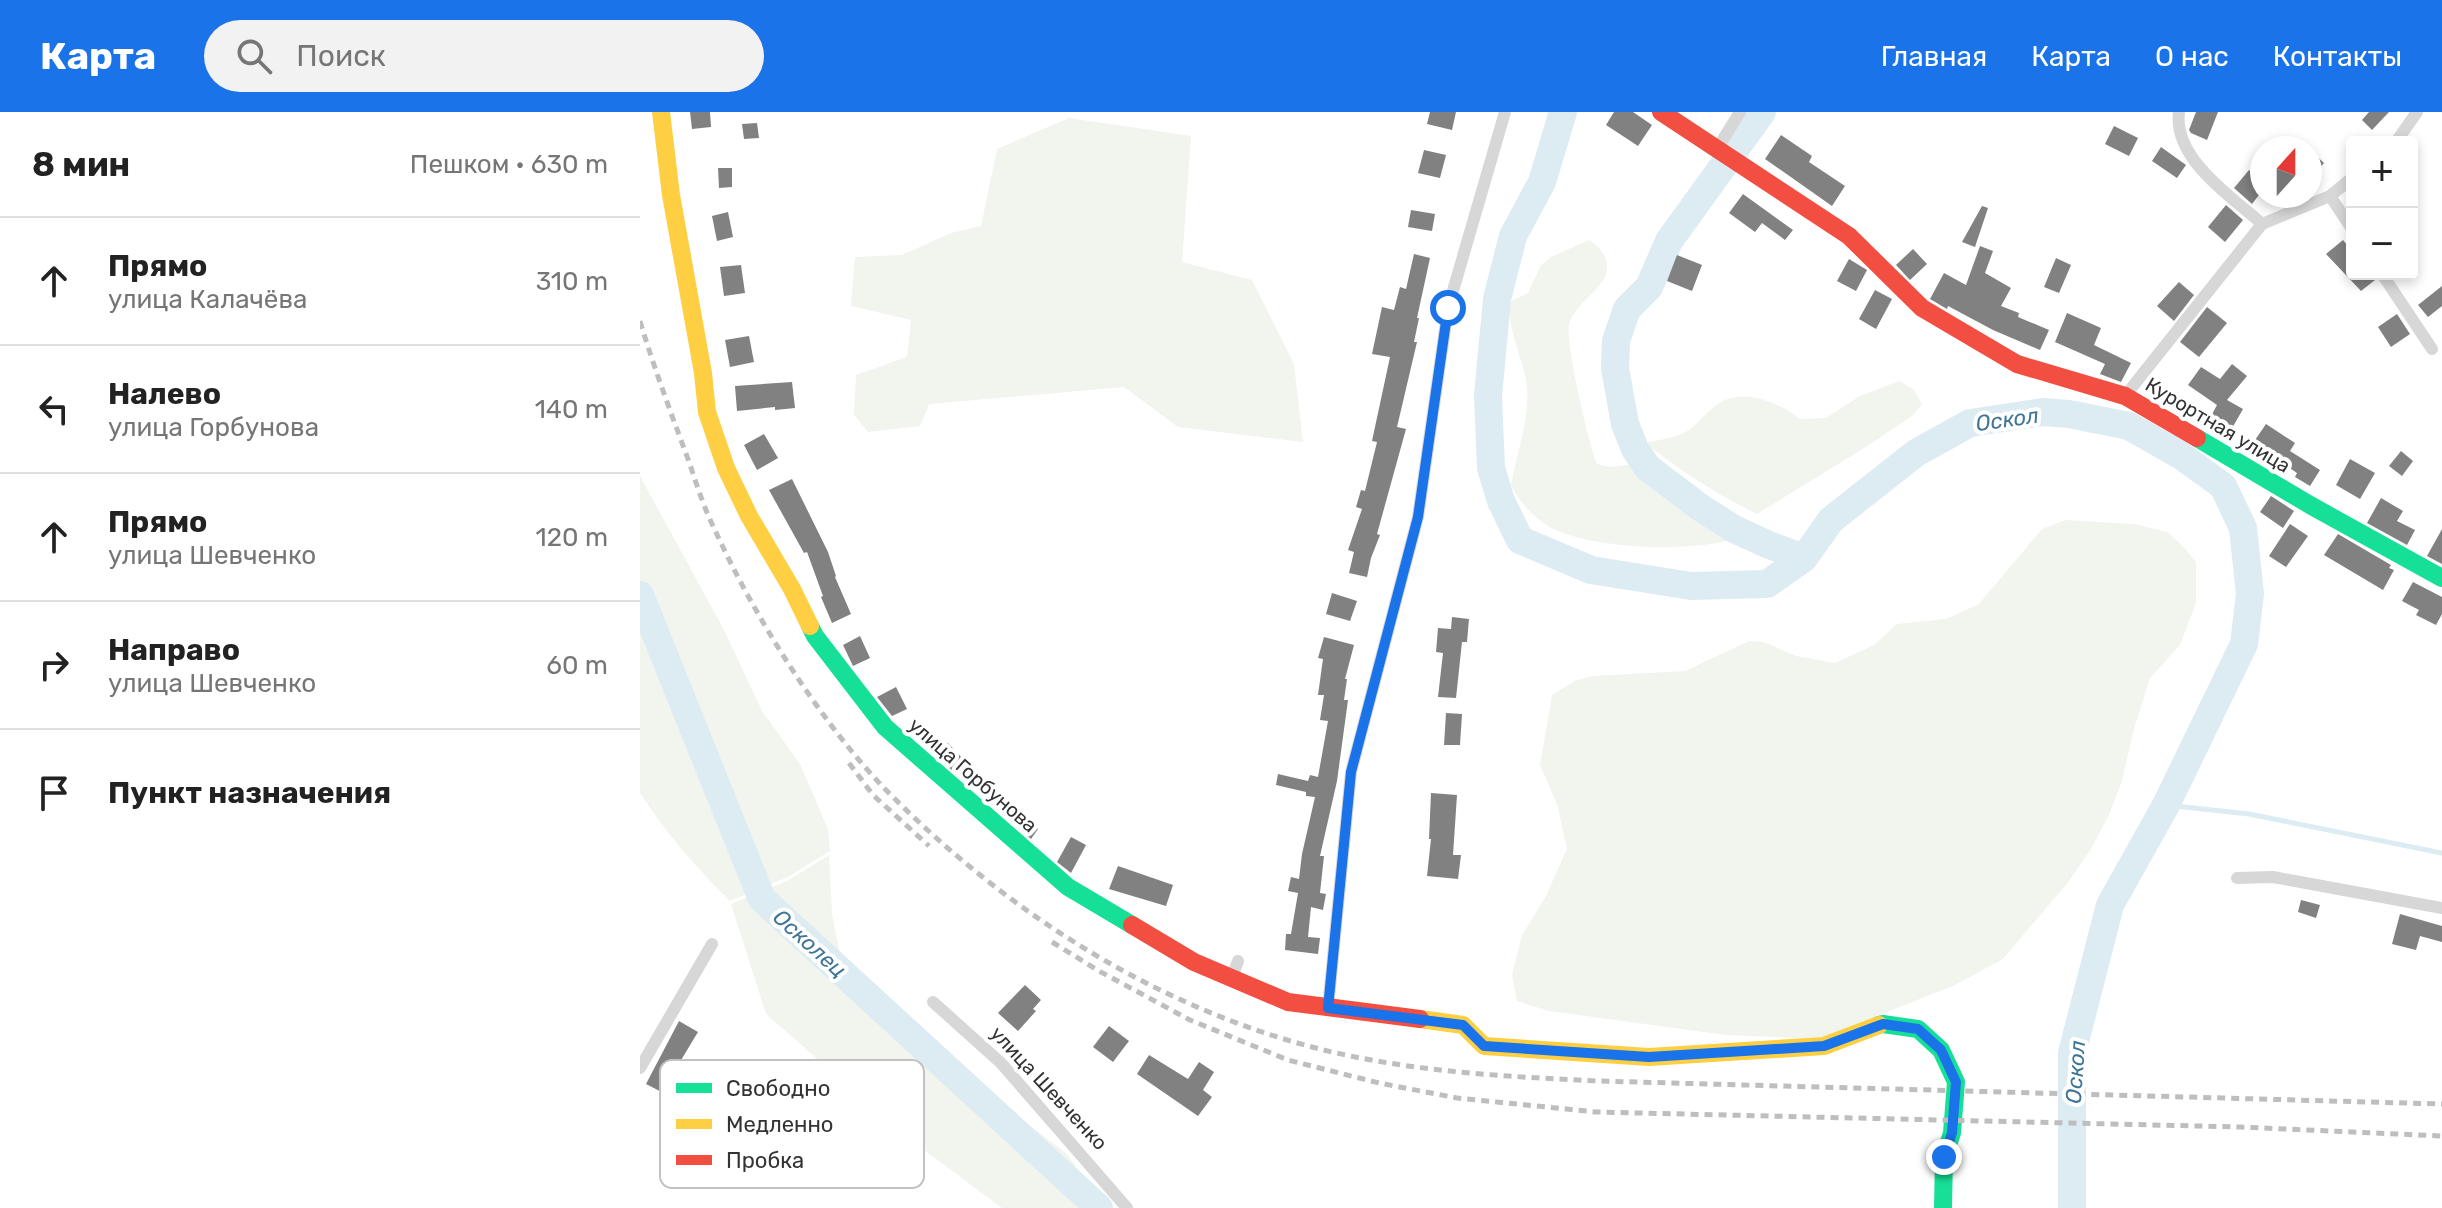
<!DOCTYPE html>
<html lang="ru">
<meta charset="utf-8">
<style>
body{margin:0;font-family:Rubik,sans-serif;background:#f2f2f2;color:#222}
.controls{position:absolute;right:24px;top:24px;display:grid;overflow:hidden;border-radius:8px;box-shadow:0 4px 12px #0003}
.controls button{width:72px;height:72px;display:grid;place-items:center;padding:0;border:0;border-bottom:2px solid #e0e0e0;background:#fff;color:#222;font:40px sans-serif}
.compass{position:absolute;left:1610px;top:24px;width:72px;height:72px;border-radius:50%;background:#fff;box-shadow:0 4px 12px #0003;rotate:21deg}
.stop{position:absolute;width:24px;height:24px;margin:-18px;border:6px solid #1a73e8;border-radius:50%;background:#fff}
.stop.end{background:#1a73e8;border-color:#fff;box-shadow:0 2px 8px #0008}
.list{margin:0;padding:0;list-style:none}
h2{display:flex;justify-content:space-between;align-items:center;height:104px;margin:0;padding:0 32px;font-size:34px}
h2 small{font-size:26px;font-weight:400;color:#767676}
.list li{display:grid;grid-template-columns:52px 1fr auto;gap:24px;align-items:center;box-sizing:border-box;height:128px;padding:0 32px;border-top:2px solid #e0e0e0}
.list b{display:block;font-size:30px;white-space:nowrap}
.list p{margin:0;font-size:26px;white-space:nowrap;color:#767676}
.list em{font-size:26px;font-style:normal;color:#767676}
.icon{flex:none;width:44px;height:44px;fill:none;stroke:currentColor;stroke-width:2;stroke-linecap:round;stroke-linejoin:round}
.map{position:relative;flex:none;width:1802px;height:1096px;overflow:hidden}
header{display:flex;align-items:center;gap:48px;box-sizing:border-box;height:112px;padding:0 40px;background:#1a73e8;color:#fff}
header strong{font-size:38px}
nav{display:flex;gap:44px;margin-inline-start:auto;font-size:28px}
.search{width:560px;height:72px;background:#f2f2f2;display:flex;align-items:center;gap:20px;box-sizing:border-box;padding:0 28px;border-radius:44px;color:#767676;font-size:30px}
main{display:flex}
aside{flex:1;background:#fff}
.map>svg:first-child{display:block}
</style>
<header>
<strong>Карта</strong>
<div class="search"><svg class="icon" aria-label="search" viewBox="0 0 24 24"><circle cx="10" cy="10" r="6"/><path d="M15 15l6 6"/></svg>Поиск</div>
<nav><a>Главная</a><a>Карта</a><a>О нас</a><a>Контакты</a></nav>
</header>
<main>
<aside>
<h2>8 мин<small>Пешком · 630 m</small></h2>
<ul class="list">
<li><svg class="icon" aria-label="ahead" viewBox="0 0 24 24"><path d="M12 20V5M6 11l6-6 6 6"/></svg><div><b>Прямо</b><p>улица Калачёва</p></div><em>310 m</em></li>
<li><svg class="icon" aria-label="left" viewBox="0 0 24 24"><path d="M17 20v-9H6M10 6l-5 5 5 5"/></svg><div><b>Налево</b><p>улица Горбунова</p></div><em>140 m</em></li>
<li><svg class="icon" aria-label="ahead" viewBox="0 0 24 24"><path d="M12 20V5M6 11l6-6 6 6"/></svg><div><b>Прямо</b><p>улица Шевченко</p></div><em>120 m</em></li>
<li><svg class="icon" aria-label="right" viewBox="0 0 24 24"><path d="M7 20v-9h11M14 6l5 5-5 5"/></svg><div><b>Направо</b><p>улица Шевченко</p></div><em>60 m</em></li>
<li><svg class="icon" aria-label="arrive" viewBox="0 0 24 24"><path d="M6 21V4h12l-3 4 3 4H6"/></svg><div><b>Пункт назначения</b></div></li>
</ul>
</aside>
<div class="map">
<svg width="1802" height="1096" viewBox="0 0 1802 1096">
<rect width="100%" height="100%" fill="#fff"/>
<g fill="#f1f5ed">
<path d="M429 6 551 24 542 150 612 168 654 252 663 330 538 315 484 275 289 292 280 314 228 320 214 303 216 263 267 245 271 208 211 194 215 145 262 143 311 121 341 114 357 37Z"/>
<path d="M949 128C960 135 968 145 967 158 965 177 934 191 929 213 925 231 949 332 957 352L970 355 994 352C1029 380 1064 403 1105 423 1065 442 947 438 908 414 891 403 880 391 871 373 876 344 890 305 887 275 884 247 867 219 869 190L888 181 901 153 911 145Z"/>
<path d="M1259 269 1273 277 1282 292 1272 304 1229 333 1117 402C1076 382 1041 359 1005 331 1018 328 1036 326 1047 319 1057 313 1065 302 1075 294 1100 274 1137 289 1160 307L1186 306 1220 284Z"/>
<path d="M0 364 83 516 122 599 160 652 188 717 190 739 148 765 90 789C56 756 26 721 0 681Z"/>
<path d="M1426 408 1494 412 1527 420 1542 433 1556 450V491L1540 533 1510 566 1494 617 1482 669 1469 703 1451 737 1429 769 1363 847 1313 874 1178 927 1086 923 909 899 877 889 872 863 882 823 905 786 927 737 917 692 900 653 912 583 935 569 952 564 1045 559 1109 529 1124 530 1156 544 1195 551 1234 533 1257 512 1306 507 1339 492 1402 417Z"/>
<path d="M189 743 192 802 199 838 212 862 230 884 332 970 427 1042 465 1096H362L267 1025 126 902 91 792 149 768Z"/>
</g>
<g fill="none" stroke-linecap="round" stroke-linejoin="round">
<path stroke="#ddebf3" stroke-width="5" d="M1526 693 1609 702 1802 741"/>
<g stroke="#ddebf3" stroke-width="28">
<path d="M923 0 902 70 873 124 857 187 848 284 851 356 861 389 880 428 951 458 1051 474 1127 472 1164 446 1191 408 1276 341 1330 311 1403 300 1429 302 1489 314 1540 343 1583 374 1603 416 1610 482 1604 532 1526 693 1470 793 1432 941V1096"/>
<path d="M1122 0 1029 129 1009 175 987 197 976 229 975 256 985 312 995 337 1008 356 1061 396 1094 417 1129 433 1164 446"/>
<path d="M0 483 122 787 459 1096"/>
</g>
</g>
<g fill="#818181">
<path d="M50 0H70L71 15 52 17Z"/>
<path d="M790 0H816L812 18 787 12Z"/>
<path d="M974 0H993L1012 13 998 34 966 13Z"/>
<path d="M1556 0H1578L1567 28 1551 21 1549 18Z"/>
<path d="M1729 0H1749L1732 18 1722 8Z"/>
<path d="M117 11 119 26 104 27 102 12Z"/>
<path d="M1474 14 1498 26 1489 44 1465 32Z"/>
<path d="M1141 23 1172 44 1169 50 1205 74 1192 94 1125 47Z"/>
<path d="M1521 35 1546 53 1537 66 1512 49Z"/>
<path d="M784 38 806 43 800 66 778 61Z"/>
<path d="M1670 38 1684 51 1670 67Z"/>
<path d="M78 56H92V75L79 76Z"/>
<path d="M1609 58 1622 68V79L1612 92 1594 76Z"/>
<path d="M1103 82 1153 118 1145 128 1122 111 1115 120 1089 101Z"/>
<path d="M1586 93 1603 108 1585 130 1568 115Z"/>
<path d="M1342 94 1348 96 1335 135 1322 130Z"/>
<path d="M771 98 795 102 792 119 768 115Z"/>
<path d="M88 100 93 125 77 129 72 104Z"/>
<path d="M1703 128 1712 139V162H1733L1735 168 1721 179 1686 142Z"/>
<path d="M1340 134 1353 139 1345 161 1371 176 1361 194 1379 201 1378 205 1409 218 1400 238 1353 218 1308 194 1307 197 1290 187 1304 161 1326 173Z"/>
<path d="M1273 137 1287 152 1270 168 1256 153Z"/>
<path d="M774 142 790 146 777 206H779L774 230H777L757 315 766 317 737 422 740 423 731 446 727 465 709 461 714 440 708 438 722 397 716 395 721 378 725 379 737 330 732 329 750 245 732 242 742 195 754 198 760 175 766 177Z"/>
<path d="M1037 143 1062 153 1052 179 1027 169Z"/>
<path d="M1416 146 1431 153 1419 181 1404 175Z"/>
<path d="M1209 147 1227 158 1216 179 1197 169Z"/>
<path d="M101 153 105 181 84 184 80 155Z"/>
<path d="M1539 170 1554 183 1534 209 1517 194Z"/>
<path d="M1802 174V194L1788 205 1778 193Z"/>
<path d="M1235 178 1252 187 1236 217 1219 207Z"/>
<path d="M1567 195 1587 211 1559 245 1540 230Z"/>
<path d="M1427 201 1461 216 1454 233 1491 251 1481 270 1460 262 1465 252 1415 230Z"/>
<path d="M1757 202 1770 222 1751 235 1738 215Z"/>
<path d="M109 224 114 250 90 255 85 228Z"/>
<path d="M1592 252 1607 264 1587 288 1603 297 1591 318 1570 306 1577 293 1548 273 1561 255 1580 267Z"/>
<path d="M152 270 155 296 135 298V295L97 299 95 274Z"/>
<path d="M1626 312 1655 331 1650 339 1680 358 1670 374 1655 365 1657 361 1613 331Z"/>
<path d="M124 322 138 346 117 358 104 333Z"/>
<path d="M1761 339 1773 349 1762 364 1749 354Z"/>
<path d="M1710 347 1735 361 1720 387 1696 373Z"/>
<path d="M152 367 188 440 196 464 195 465 211 502 192 511 181 485 183 484 167 440 164 441 129 378Z"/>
<path d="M1631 384 1654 399 1643 416 1620 400Z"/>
<path d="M1741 386 1763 399 1757 409 1775 418 1767 433 1727 411Z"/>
<path d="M1650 412 1668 424 1646 455 1629 444Z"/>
<path d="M1802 417V452L1787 444Z"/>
<path d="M1698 422 1751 453 1749 456 1754 458 1743 478 1684 443Z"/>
<path d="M1773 470 1802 485V502L1796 513 1776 503 1779 498 1762 489Z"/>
<path d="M692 481 717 489 710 509 686 502Z"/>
<path d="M812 505 829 507 827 530H822L816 586 798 585 803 541 796 540 798 516 811 517Z"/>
<path d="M220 524 230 546 213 554 203 533Z"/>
<path d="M684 525 714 533 705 567H707L704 588H708L697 669 680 744H684L680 781 686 782 683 798 671 795 668 825 680 826 678 842 645 838 646 822H651L658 781 648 779 651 765 659 767 662 742 675 685 666 684V680L636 673 638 662 668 669 670 663 678 665 688 609 680 608 684 583H678L683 547 678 546Z"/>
<path d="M256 575 267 597 252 604 237 585Z"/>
<path d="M806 601 822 602 820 633H804Z"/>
<path d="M308 631 325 649 314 660 295 643Z"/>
<path d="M360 680 377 697 374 699 398 717 391 727 350 691Z"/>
<path d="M791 681 817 683 813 743H821L818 767 787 764 791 727H789Z"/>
<path d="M431 725 446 733 431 761 417 750Z"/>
<path d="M478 754 533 773 526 794 469 777Z"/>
<path d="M1661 788 1680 793 1676 806 1658 800Z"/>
<path d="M1760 802 1802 814V830L1780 824 1776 838 1752 832Z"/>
<path d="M385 873 401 888 393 897 396 899 378 919 358 901Z"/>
<path d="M39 909 58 920 29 968 50 978 43 991 6 972Z"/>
<path d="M469 914 489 929 473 950 453 935Z"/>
<path d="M509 943 548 967 559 950 574 960 563 978 572 985 558 1004 497 962Z"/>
</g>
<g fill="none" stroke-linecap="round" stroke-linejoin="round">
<g stroke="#d7d7d7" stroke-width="12">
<path d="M1539 0C1533 47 1591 84 1622 112"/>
<path d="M1756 30 1777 0"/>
<path d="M1077 37 1100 0"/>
<path d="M1690 84 1712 117"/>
<path d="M1742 162 1792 237"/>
<path d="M1485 284 1622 112 1690 84 1712 66"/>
<path d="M1597 766 1633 765 1802 796"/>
<path d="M592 866 598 849"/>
<path d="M293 890 361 951 487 1096"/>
<path d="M688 896 711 660 778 405 808 196 865 0"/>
<path d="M0 956 72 832"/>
</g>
<g stroke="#16e098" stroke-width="18">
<path d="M1557 326 1670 393 1802 466"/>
<path d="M170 514 175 524 245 615 428 775 492 813"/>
<path d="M1239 913 1243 912 1278 917 1301 938 1316 970 1312 1021 1304 1045 1303 1096"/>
</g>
<g stroke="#ffcf43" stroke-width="18">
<path d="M21 0 31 83 63 261 67 300 86 356 109 404 152 477 170 514"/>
<path d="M780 907 823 913 844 934 1009 945 1184 934 1239 913"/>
</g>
<g stroke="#f24e42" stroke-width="18">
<path d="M1021 0 1209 124 1282 196 1377 252 1485 284 1557 326"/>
<path d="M492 813 554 850 648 890 780 907"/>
</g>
<g stroke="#bebebe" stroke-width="5" stroke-dasharray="8 6" stroke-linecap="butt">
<path d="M0 209C14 256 31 301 48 347 56 370 63 394 74 416 114 504 178 607 245 677 358 792 499 885 654 930 753 959 856 964 958 969L1802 992"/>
<path d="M209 651 233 683 289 734"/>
<path d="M412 830 459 859 550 908 648 948 739 971 817 986 956 1000 1601 1015 1802 1024"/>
</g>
</g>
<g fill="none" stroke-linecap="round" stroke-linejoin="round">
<path stroke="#1a73e8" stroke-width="10" d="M808 196 778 405 711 660 688 896 823 913 844 934 1009 945 1184 934 1243 912 1278 917 1301 938 1316 970 1312 1021 1304 1045"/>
</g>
<g text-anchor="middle" stroke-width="8" stroke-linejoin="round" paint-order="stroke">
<g font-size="20" fill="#333" stroke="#fff">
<text transform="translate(1578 313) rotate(31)" y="7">Курортная улица</text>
<text transform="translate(333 663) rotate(41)" y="7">улица Горбунова</text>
<text transform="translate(409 976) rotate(47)" y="7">улица Шевченко</text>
</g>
<g font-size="22" font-style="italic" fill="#3f7597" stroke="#fff">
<text transform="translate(1367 307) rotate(-8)" y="8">Оскол</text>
<text transform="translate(170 831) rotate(42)" y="8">Осколец</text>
<text transform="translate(1435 960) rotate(-86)" y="8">Оскол</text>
</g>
</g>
<rect x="20" y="948" width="264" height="128" rx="12" fill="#fff" stroke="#c2c2c2" stroke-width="2"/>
<rect x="36" y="971" width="36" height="10" fill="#16e098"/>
<rect x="36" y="1007" width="36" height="10" fill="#ffcf43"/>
<rect x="36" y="1043" width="36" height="10" fill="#f24e42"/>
<g font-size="22" fill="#333">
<text x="86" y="984">Свободно</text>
<text x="86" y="1020">Медленно</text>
<text x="86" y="1056">Пробка</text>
</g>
</svg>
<div class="controls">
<button>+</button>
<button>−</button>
</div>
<svg class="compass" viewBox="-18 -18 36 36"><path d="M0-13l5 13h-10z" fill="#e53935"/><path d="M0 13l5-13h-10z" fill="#767676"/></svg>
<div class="stop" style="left:808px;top:196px"></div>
<div class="stop end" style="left:1304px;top:1045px"></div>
</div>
</main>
